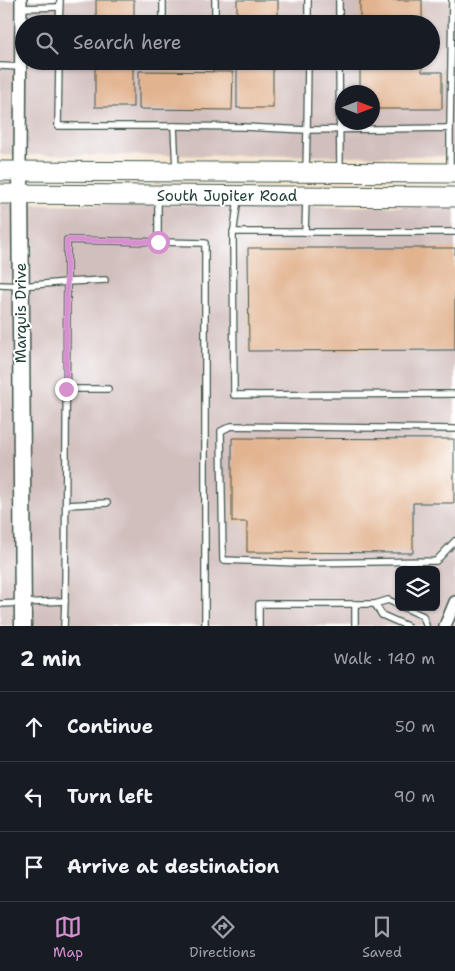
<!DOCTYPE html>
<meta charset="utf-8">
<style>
body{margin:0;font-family:"Shantell Sans",sans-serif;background:#242831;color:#f1f3f6}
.controls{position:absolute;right:15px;bottom:15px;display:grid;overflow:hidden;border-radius:8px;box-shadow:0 1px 4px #0004}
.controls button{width:45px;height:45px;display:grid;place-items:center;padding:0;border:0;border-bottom:1px solid #363941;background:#171b24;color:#f1f3f6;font:25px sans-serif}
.compass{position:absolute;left:335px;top:85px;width:45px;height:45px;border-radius:50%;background:#171b24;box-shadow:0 1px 4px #0004;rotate:90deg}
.stop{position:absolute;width:15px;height:15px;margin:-11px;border:4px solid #d690ce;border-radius:50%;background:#fff}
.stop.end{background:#d690ce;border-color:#fff;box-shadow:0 1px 5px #0008}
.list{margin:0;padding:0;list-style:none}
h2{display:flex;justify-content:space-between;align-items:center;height:65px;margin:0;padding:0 20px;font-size:21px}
h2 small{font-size:16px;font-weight:400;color:#9ea1a6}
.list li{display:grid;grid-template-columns:32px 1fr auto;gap:15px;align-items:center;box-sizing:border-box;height:70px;padding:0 20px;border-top:1px solid #363941}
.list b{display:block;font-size:19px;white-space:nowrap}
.list em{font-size:16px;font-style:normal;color:#9ea1a6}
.icon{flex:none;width:28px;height:28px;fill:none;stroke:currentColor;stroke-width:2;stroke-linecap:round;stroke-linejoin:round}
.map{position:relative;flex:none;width:455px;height:626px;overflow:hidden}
.search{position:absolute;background:#171b24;box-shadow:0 1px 4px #0004;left:15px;right:15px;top:15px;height:55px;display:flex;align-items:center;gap:12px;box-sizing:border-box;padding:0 18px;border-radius:28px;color:#9ea1a6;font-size:19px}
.sheet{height:275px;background:#171b24}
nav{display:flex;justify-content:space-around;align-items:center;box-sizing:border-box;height:70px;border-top:1px solid #363941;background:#171b24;font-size:14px;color:#9ea1a6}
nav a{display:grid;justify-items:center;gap:2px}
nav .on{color:#d690ce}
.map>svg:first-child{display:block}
</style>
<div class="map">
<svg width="455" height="626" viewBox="0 0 455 626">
<rect width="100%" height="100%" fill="#fff"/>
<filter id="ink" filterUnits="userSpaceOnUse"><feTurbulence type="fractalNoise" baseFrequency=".02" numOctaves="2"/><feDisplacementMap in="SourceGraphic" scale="10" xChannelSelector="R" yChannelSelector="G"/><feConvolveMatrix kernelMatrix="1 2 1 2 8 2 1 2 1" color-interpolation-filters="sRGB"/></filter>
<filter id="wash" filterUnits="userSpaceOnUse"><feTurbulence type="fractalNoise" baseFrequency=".0096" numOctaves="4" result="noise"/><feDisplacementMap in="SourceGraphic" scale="20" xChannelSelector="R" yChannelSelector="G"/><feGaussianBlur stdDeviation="1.12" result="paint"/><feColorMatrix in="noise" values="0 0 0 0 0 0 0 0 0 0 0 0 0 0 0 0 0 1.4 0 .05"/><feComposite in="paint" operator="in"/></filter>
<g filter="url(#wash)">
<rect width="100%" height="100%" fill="#f5e4cd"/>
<g fill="#d1bfbd" fill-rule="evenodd">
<path d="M0 0H455V156L0 155ZM24 24H431V61H24ZM342 92H372V122H342Z"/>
<path d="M0 204 455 207V626H0ZM399 570H436V607H399Z"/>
</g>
<g id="blocks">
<g fill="#e2b38f">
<rect x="96" y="0" width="38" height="24"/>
<rect x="237" y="0" width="41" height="24"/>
<rect x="360" y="0" width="62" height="24"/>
<rect x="95" y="61" width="38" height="46"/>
<rect x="237" y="61" width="36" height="47"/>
<path d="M360 61H422V72H442V109H372V92H360Z"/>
<path d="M139 71 233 72 232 110 139 109Z"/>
<path d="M248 248H455V350L249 351Z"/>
<path d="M232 438 454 439V503H413V553L247 552V522H232Z"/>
</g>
</g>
</g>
<g filter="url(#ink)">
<use href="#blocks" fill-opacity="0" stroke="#3f564b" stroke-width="1"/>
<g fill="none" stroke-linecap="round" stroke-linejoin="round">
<defs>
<g id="lane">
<path d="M215 0V24"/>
<path d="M21 8 59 7"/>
<path d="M59 24 60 0"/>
<path d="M163 24V0"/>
<path d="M308 24V0"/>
<path d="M339 24V0"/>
<path d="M59 61 58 126H174L176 170"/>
<path d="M308 61 307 130 450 128V171"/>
<path d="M339 61 340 169"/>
<path d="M0 66 20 67"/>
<path d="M174 126 244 127 307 130 306 171"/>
<path d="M450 128 452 0"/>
<path d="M238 198 233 236 234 395 455 394"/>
<path d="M233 232H455"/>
<path d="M305 232 306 199"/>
<path d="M158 242V198"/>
<path d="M105 280 67 282V240L205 243V626"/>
<path d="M0 285 21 286 67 282 65 601 0 604"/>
<path d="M66 389H108"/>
<path d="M455 429 231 426 221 431 223 560 298 563 436 561 455 541"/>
<path d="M66 505 107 503"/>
<path d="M355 604V626"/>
<path d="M375 604 382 615 407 626"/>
<path d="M403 607 423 616 426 625"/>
<path d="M64 626 65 601"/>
<path d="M259 626V604H375L388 600 399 605"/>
</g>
<g id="street">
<path d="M20 171 21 0"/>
<path d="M445 626 455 602"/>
</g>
<path id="secondary" d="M20 171 23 626"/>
<g id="primary">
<path d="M0 171 455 173"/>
<path d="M0 194 455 197"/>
</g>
</defs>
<use href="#lane" stroke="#3f564b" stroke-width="8"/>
<use href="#street" stroke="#3f564b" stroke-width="14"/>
<use href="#secondary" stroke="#3f564b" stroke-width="19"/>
<use href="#primary" stroke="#3f564b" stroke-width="21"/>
<use href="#lane" stroke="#fff" stroke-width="5.5"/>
<use href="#street" stroke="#fff" stroke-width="11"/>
<use href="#secondary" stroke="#fff" stroke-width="16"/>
<use href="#primary" stroke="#fff" stroke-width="19"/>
</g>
</g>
<g fill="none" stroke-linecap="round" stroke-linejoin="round" filter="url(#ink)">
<path stroke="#d690ce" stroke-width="6" d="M66 389 67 240 158 242"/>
</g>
<g text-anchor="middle" stroke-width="4" stroke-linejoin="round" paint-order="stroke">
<g font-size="15" fill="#1f3d34" stroke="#fff">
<text x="227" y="201">South Jupiter Road</text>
<text transform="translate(21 313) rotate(-90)" y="5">Marquis Drive</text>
</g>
</g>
</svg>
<div class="controls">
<button><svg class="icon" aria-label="layers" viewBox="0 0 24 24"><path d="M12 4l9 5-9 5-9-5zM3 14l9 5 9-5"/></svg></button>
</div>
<svg class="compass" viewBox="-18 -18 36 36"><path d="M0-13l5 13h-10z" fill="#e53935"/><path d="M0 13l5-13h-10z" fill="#9ea1a6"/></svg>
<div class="stop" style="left:158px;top:242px"></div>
<div class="stop end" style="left:66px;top:389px"></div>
<div class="search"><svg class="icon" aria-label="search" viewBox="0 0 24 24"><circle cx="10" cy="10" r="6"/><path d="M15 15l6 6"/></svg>Search here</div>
</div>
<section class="sheet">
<h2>2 min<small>Walk · 140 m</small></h2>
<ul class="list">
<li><svg class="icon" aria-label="ahead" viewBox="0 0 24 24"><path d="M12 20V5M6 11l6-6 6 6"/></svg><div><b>Continue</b></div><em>50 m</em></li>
<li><svg class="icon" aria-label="left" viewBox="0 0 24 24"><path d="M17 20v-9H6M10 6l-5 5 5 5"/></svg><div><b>Turn left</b></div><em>90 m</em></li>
<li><svg class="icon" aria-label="arrive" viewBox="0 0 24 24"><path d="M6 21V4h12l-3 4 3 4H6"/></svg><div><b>Arrive at destination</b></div></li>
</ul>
</section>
<nav>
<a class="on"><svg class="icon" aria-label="map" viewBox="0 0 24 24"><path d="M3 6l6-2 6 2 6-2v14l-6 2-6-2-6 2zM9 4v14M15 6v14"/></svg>Map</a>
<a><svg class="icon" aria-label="directions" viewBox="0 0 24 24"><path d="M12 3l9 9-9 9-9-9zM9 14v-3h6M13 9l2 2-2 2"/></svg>Directions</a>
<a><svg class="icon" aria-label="saved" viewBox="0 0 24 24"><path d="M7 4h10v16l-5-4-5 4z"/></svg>Saved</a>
</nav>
